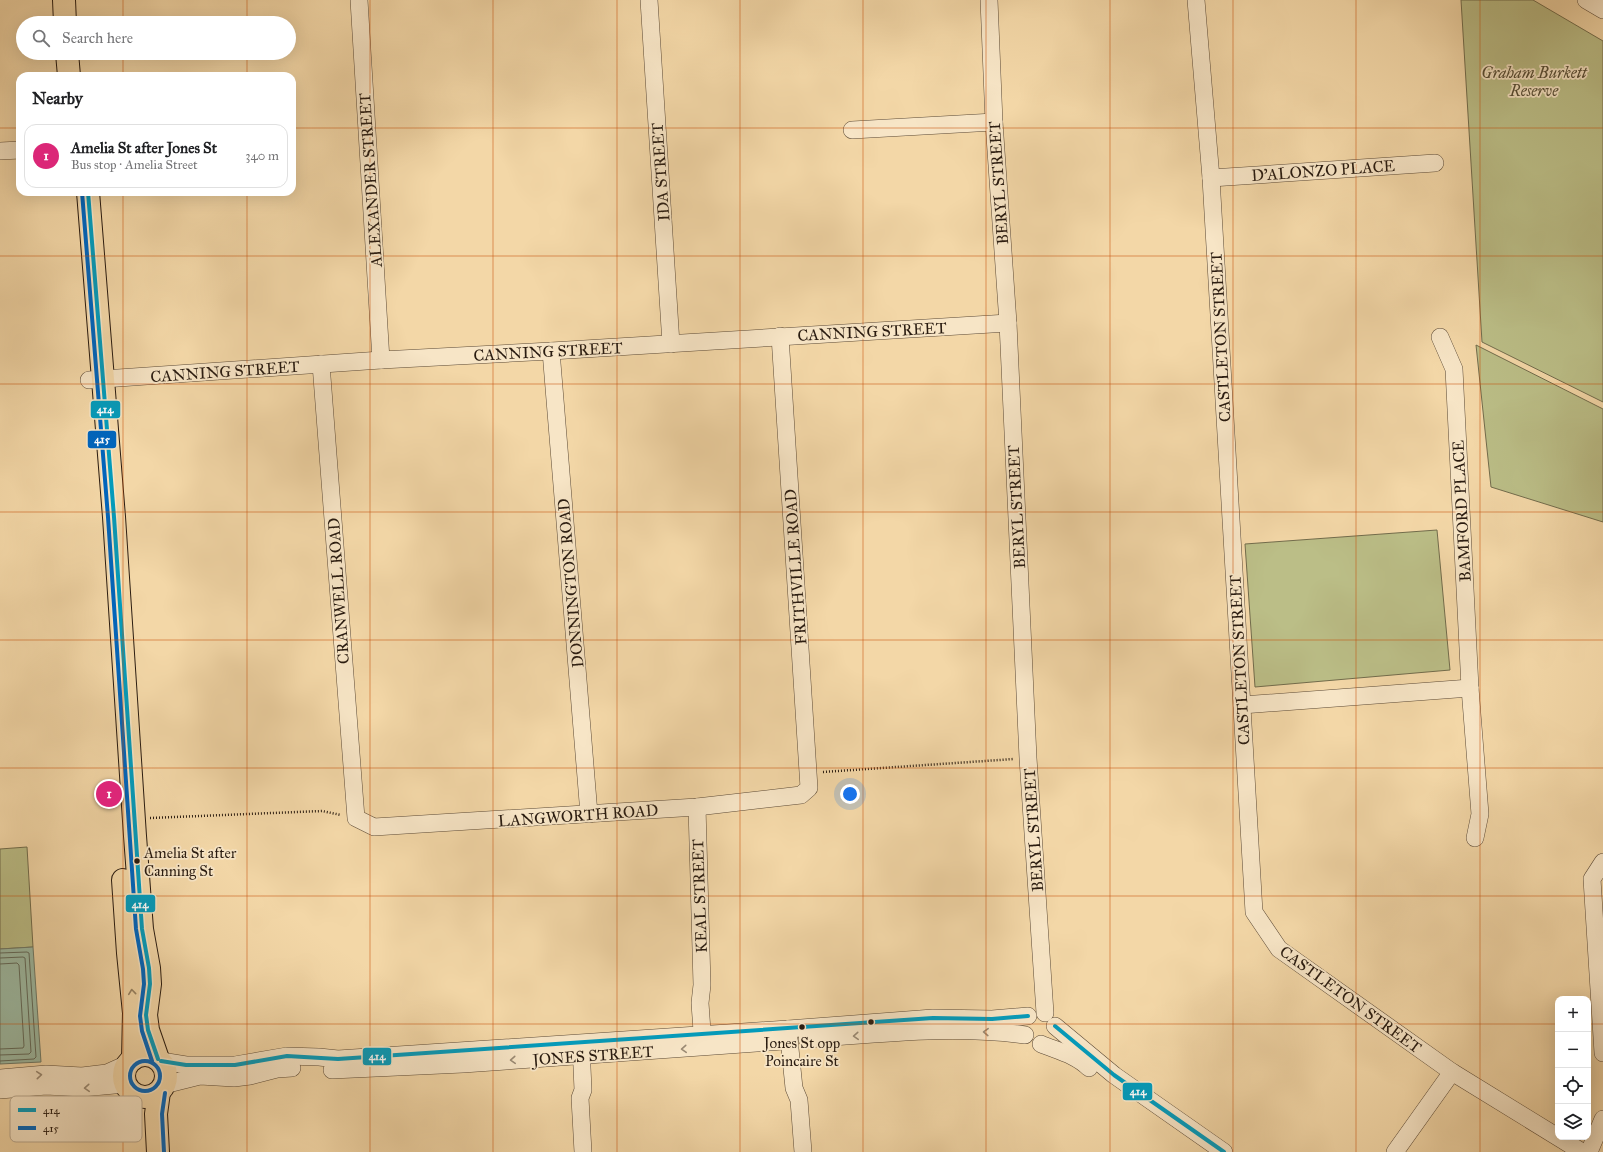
<!DOCTYPE html>
<meta charset="utf-8">
<style>
body{margin:0;font-family:"IM FELL Great Primer",serif;background:#f6f6f6;color:#202124}
.controls{position:absolute;right:12px;bottom:12px;display:grid;overflow:hidden;border-radius:8px;box-shadow:0 4px 16px #0002}
.controls button{width:36px;height:36px;display:grid;place-items:center;padding:0;border:0;border-bottom:1px solid #e0e0e0;background:#fff;color:#202124;font:20px sans-serif}
.you{position:absolute;left:850px;top:794px;width:14px;height:14px;margin:-10px;border:3px solid #fff;border-radius:50%;background:#1a73e8;box-shadow:0 0 0 6px #1a73e833}
.badge{display:grid;place-items:center;width:26px;height:26px;border-radius:50%;background:#db2777;color:#fff;font-size:13px;font-weight:700}
.pin{position:absolute;translate:-50% -50%;border:2px solid #fff;box-shadow:0 1px 4px #0006}
.list{margin:0;padding:0;list-style:none}
h2{display:flex;justify-content:space-between;align-items:center;height:52px;margin:0;padding:0 16px;font-size:17px}
h2 small{font-size:13px;font-weight:400;color:#757577}
.list li{display:grid;grid-template-columns:26px 1fr auto;gap:12px;align-items:center;box-sizing:border-box;height:64px;margin:0 8px 8px;padding:0 8px;border:1px solid #e0e0e0;border-radius:12px}
.list b{display:block;font-size:15px;white-space:nowrap}
.list p{margin:0;font-size:13px;white-space:nowrap;color:#757577}
.list em{font-size:13px;font-style:normal;color:#757577}
.icon{flex:none;width:22px;height:22px;fill:none;stroke:currentColor;stroke-width:2;stroke-linecap:round;stroke-linejoin:round}
.map{position:relative;flex:none;width:1603px;height:1152px;overflow:hidden}
.search{position:absolute;background:#fff;box-shadow:0 4px 16px #0002;left:16px;top:16px;width:280px;height:44px;display:flex;align-items:center;gap:10px;box-sizing:border-box;padding:0 14px;border-radius:22px;color:#757577;font-size:15px}
.panel{position:absolute;background:#fff;box-shadow:0 4px 16px #0002;left:16px;top:72px;width:280px;height:124px;border-radius:12px}
.map>svg:first-child{display:block}
</style>
<div class="map">
<svg width="1603" height="1152" viewBox="0 0 1603 1152">
<rect width="100%" height="100%" fill="#f3d7a7"/>
<filter id="stains"><feTurbulence type="fractalNoise" baseFrequency=".005" numOctaves="4"/><feColorMatrix values="0 0 0 0 .2 0 0 0 0 .09 0 0 0 0 .02 0 0 0 .5 -.17"/></filter>
<radialGradient id="worn" r=".72"><stop offset=".6" stop-color="#630" stop-opacity="0"/><stop offset="1" stop-color="#630" stop-opacity=".3"/></radialGradient>
<g fill="#bbbe87" stroke="#726c4c">
<path d="M1461 0H1533L1603 41V402L1482 342Z"/>
<path d="M1476 345 1603 409V522L1491 487Z"/>
<path d="M1437 530 1450 670 1255 687 1245 544Z"/>
<path d="M27 847 33 947 0 949V849Z"/>
</g>
<path fill="#9dbaa3" stroke="#6f7a68" d="M33 947 41 1062 0 1064V949Z"/>
<g fill="none" stroke-linecap="round" stroke-linejoin="round">
<g stroke="#636a5a" stroke-width="1">
<path d="M0 953 27 952 29 953 36 1057 34 1059 0 1061"/>
<path d="M0 958 23 957 25 958 31 1052 29 1054 0 1055"/>
<path d="M0 964 17 963 19 965 24 1046 23 1048 0 1049"/>
</g>
<defs>
<g id="minor">
<path d="M359 0 381 360"/>
<path d="M649 0 671 344"/>
<path d="M989 0 994 122 1008 323 1028 758 1045 1013"/>
<path d="M1196 0 1211 178 1254 912 1279 949 1452 1072 1582 1152"/>
<path d="M1586 0 1603 10"/>
<path d="M852 130 994 122"/>
<path d="M0 151 20 150"/>
<path d="M1211 178 1435 163"/>
<path d="M1440 337 1454 369 1470 688 1480 814 1475 838"/>
<path d="M551 351 589 814"/>
<path d="M321 364 356 818 374 827 697 807 801 795 809 788 780 336"/>
<path d="M89 380 381 360 551 351 1008 323"/>
<path d="M1242 705 1470 688"/>
<path d="M697 807 702 985 700 1003 703 1045"/>
<path d="M1603 862 1592 879 1603 1053"/>
<path d="M1055 1026 1114 1075 1224 1152"/>
<path d="M788 1029 794 1088 799 1100 803 1152"/>
<path d="M807 1039C880 1034 952 1025 1025 1035"/>
<path d="M1041 1044C1058 1051 1076 1055 1089 1068"/>
<path d="M581 1045 583 1090 580 1098 583 1152"/>
<path d="M161 1061 186 1065H235L287 1056 319 1057 338 1059 788 1029 933 1018 992 1019 1028 1016"/>
<path d="M332 1070 463 1064 783 1041"/>
<path d="M0 1078 46 1074 82 1076 107 1073 127 1064"/>
<path d="M164 1085 200 1076 234 1078 250 1076 277 1069 292 1068"/>
<path d="M0 1090 46 1086 82 1088 125 1084"/>
<path d="M1395 1152 1452 1072"/>
<path d="M1589 1152 1603 1119"/>
</g>
<g id="major">
<path d="M64 0 65 23"/>
<path d="M67 53 69 76"/>
<path d="M88 192 114 517 135 836 142 929 149 968 150 984 146 1015 148 1030 158 1059"/>
<path d="M123 880 128 953 134 1013 133 1059"/>
<circle cx="145" cy="1076" r="21"/>
<path d="M158 1152 156 1114 159 1092"/>
</g>
</defs>
<use href="#minor" stroke="#5c4a36" stroke-width="18"/>
<use href="#major" stroke="#291b10" stroke-width="24"/>
<g stroke="#291b10" stroke-width="2.5" stroke-dasharray="1 2" stroke-linecap="butt">
<path d="M823 772 1014 759"/>
<path d="M150 818 322 811 341 815"/>
<path d="M129 1112 138 1111"/>
</g>
<use href="#minor" stroke="#f7e5c6" stroke-width="17"/>
<use href="#major" stroke="#f3d7a7" stroke-width="22"/>
<defs>
<g id="bus-1">
<path d="M88 192 114 517 142 929 149 968 150 984 146 1015 148 1030 158 1059"/>
<path d="M1055 1026 1114 1075 1224 1152"/>
<path d="M161 1061 186 1065H235L287 1056 338 1059 933 1018 992 1019 1028 1016"/>
</g>
<g id="bus-2">
<path d="M82 192 108 517 136 929 143 969 144 984 140 1016 142 1031 152 1061"/>
<circle cx="145" cy="1076" r="15"/>
<path d="M164 1152 162 1114 165 1093"/>
</g>
</defs>
<use href="#bus-1" stroke="#f7e5c6" stroke-width="7"/>
<use href="#bus-2" stroke="#f7e5c6" stroke-width="7"/>
<use href="#bus-1" stroke="#049bbb" stroke-width="4"/>
<use href="#bus-2" stroke="#0065bd" stroke-width="4"/>
</g>
<defs><path id="oneway-chevron" d="M-2-3.5L2.5 0L-2 3.5" fill="none" stroke-width="1.6" stroke-linecap="round" stroke-linejoin="round"/></defs>
<use stroke="#988263" href="#oneway-chevron" transform="translate(132 992) rotate(-96)"/>
<g stroke="#9a8a74">
<use href="#oneway-chevron" transform="translate(986 1032) rotate(-178)"/>
<use href="#oneway-chevron" transform="translate(856 1036) rotate(176)"/>
<use href="#oneway-chevron" transform="translate(684 1049) rotate(176)"/>
<use href="#oneway-chevron" transform="translate(513 1060) rotate(176)"/>
<use href="#oneway-chevron" transform="translate(39 1075) rotate(-5)"/>
<use href="#oneway-chevron" transform="translate(87 1088) rotate(176)"/>
</g>
<path fill="none" stroke="#cb500d" stroke-width="1" stroke-opacity="0.55" d="M123 0V23M247 0V23M370 0V1152M493 0V1152M617 0V1152M740 0V1152M863 0V1152M986 0V1152M1110 0V1152M1233 0V1152M1356 0V1152M1480 0V1152M123 53V76M247 53V76M0 128H20M292 128H1603M123 192V1152M247 192V1152M0 256H1603M0 384H1603M0 512H1603M0 640H1603M0 768H1603M0 896H1603M0 1024H1558M1588 1024H1603"/>
<g fill="#291b10" stroke="#f7e5c6" stroke-width="1.5">
<circle cx="137" cy="861" r="3.5"/>
<circle cx="871" cy="1022" r="3.5"/>
<circle cx="802" cy="1027" r="3.5"/>
</g>
<g text-anchor="middle" stroke-width="3.5" stroke-linejoin="round" paint-order="stroke">
<g font-size="15" fill="#291b10" stroke="#f7e5c6" text-anchor="start">
<text x="144" y="858">Amelia St after<tspan x="144" dy="18">Canning St</tspan></text>
<text x="802" y="1048" text-anchor="middle">Jones St opp<tspan x="802" dy="18">Poincaire St</tspan></text>
</g>
<g font-size="16" font-style="italic" fill="#554c34" stroke="#f7e5c6">
<text x="1534" y="78">Graham Burkett<tspan x="1534" dy="18">Reserve</tspan></text>
</g>
<g font-size="16" fill="#291b10" stroke="#f7e5c6">
<text transform="translate(1323 170) rotate(-4)" y="6">D'ALONZO PLACE</text>
<text transform="translate(660 172) rotate(-94)" y="6">IDA STREET</text>
<text transform="translate(370 180) rotate(-94)" y="6">ALEXANDER STREET</text>
<text transform="translate(998 183) rotate(-94)" y="6">BERYL STREET</text>
<text transform="translate(872 331) rotate(-3)" y="6">CANNING STREET</text>
<text transform="translate(1220 337) rotate(-93)" y="6">CASTLETON STREET</text>
<text transform="translate(548 351) rotate(-3)" y="6">CANNING STREET</text>
<text transform="translate(225 371) rotate(-4)" y="6">CANNING STREET</text>
<text transform="translate(1016 507) rotate(-93)" y="6">BERYL STREET</text>
<text transform="translate(1461 511) rotate(-93)" y="6">BAMFORD PLACE</text>
<text transform="translate(795 567) rotate(-94)" y="6">FRITHVILLE ROAD</text>
<text transform="translate(570 583) rotate(-95)" y="6">DONNINGTON ROAD</text>
<text transform="translate(338 591) rotate(-94)" y="6">CRANWELL ROAD</text>
<text transform="translate(1239 660) rotate(-93)" y="6">CASTLETON STREET</text>
<text transform="translate(578 815) rotate(-4)" y="6">LANGWORTH ROAD</text>
<text transform="translate(1033 830) rotate(-94)" y="6">BERYL STREET</text>
<text transform="translate(699 896) rotate(-92)" y="6">KEAL STREET</text>
<text transform="translate(1351 999) rotate(36)" y="6">CASTLETON STREET</text>
<text transform="translate(593 1055) rotate(-4)" y="6">JONES STREET</text>
</g>
</g>
<rect x="10" y="1096" width="132" height="46" rx="6" fill="#f7e5c6" stroke="#b9a88f" stroke-width="1"/>
<rect x="18" y="1108" width="18" height="4" fill="#049bbb"/>
<rect x="18" y="1126" width="18" height="4" fill="#0065bd"/>
<g font-size="11" fill="#291b10">
<text x="43" y="1114">414</text>
<text x="43" y="1132">415</text>
</g>
<g stroke="#f7e5c6" stroke-width="1.5">
<rect x="90" y="400" width="31" height="19" rx="4" fill="#049bbb"/>
<rect x="87" y="430" width="30" height="19" rx="4" fill="#0065bd"/>
<rect x="125" y="894" width="31" height="19" rx="4" fill="#049bbb"/>
<rect x="362" y="1047" width="30" height="19" rx="4" fill="#049bbb"/>
<rect x="1122" y="1082" width="31" height="19" rx="4" fill="#049bbb"/>
</g>
<g font-size="11" text-anchor="middle" font-weight="bold" fill="#fff">
<text x="105" y="413">414</text>
<text x="102" y="443">415</text>
<text x="140" y="908">414</text>
<text x="377" y="1060">414</text>
<text x="1138" y="1095">414</text>
</g>
<rect width="100%" height="100%" filter="url(#stains)"/>
<rect width="100%" height="100%" fill="url(#worn)"/>
</svg>
<div class="controls">
<button>+</button>
<button>−</button>
<button><svg class="icon" aria-label="locate" viewBox="0 0 24 24"><circle cx="12" cy="12" r="6"/><path d="M12 2v4M12 18v4M2 12h4M18 12h4"/></svg></button>
<button><svg class="icon" aria-label="layers" viewBox="0 0 24 24"><path d="M12 4l9 5-9 5-9-5zM3 14l9 5 9-5"/></svg></button>
</div>
<div class="you"></div>
<div class="pin badge" style="left:109px;top:794px">1</div>
<div class="search"><svg class="icon" aria-label="search" viewBox="0 0 24 24"><circle cx="10" cy="10" r="6"/><path d="M15 15l6 6"/></svg>Search here</div>
<section class="panel">
<h2>Nearby<small></small></h2>
<ul class="list">
<li><span class="badge">1</span><div><b>Amelia St after Jones St</b><p>Bus stop · Amelia Street</p></div><em>340 m</em></li>
</ul>
</section>
</div>
